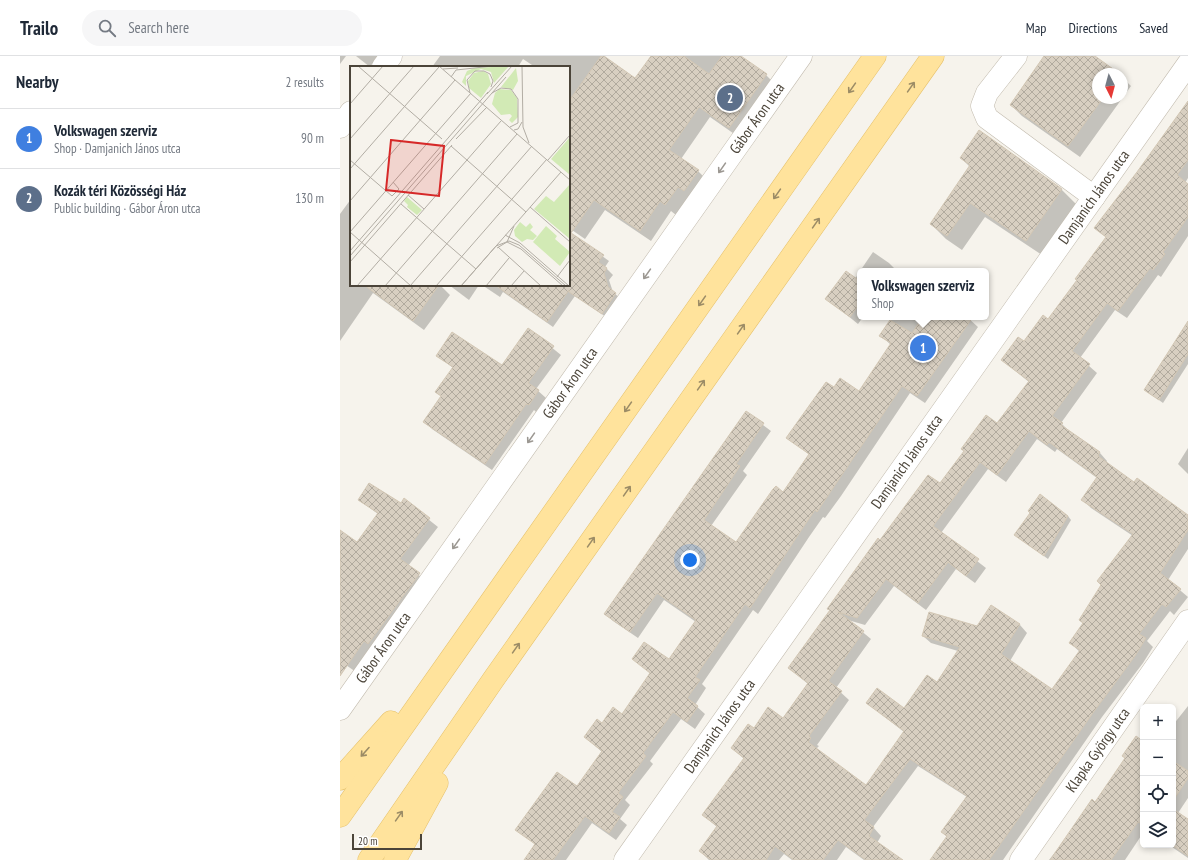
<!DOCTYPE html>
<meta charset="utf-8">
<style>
body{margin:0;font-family:"PT Sans Narrow",sans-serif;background:#f6f6f7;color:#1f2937}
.controls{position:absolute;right:12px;bottom:12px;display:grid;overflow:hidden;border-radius:6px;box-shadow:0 2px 6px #0003}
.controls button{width:36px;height:36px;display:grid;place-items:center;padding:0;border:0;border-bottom:1px solid #e0e1e3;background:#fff;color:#1f2937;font:20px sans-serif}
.compass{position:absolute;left:752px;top:12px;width:36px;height:36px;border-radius:50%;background:#fff;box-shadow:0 2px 6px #0003;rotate:174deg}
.scale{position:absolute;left:12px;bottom:10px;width:70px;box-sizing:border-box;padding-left:4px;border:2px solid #4b4439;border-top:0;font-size:11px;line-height:14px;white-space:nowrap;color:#4b4439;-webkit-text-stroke:3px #fff;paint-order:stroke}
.you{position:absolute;left:350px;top:504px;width:14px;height:14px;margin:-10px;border:3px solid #fff;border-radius:50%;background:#1a73e8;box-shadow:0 0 0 6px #1a73e833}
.badge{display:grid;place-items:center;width:26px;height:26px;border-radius:50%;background:#fc3f1d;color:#fff;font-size:13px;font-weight:700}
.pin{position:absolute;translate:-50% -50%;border:2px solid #fff;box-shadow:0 1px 4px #0006}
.popup{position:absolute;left:517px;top:212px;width:132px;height:52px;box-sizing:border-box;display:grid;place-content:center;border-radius:6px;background:#fff;filter:drop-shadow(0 1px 3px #0005);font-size:13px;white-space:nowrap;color:#747a83}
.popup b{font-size:15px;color:#1f2937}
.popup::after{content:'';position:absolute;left:50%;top:100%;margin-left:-8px;border:8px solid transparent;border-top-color:#fff}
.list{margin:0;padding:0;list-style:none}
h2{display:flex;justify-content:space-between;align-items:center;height:52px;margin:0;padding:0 16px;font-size:17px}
h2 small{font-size:13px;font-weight:400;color:#747a83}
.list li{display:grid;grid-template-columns:26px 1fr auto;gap:12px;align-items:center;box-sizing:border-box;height:60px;padding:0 16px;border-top:1px solid #e0e1e3}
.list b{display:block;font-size:15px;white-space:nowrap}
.list p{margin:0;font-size:13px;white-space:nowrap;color:#747a83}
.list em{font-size:13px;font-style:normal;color:#747a83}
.icon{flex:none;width:22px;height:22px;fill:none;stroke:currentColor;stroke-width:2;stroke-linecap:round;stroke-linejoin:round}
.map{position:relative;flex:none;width:848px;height:804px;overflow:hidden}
header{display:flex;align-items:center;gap:24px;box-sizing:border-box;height:56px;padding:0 20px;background:#fff;border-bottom:1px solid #e0e1e3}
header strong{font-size:19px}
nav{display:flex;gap:22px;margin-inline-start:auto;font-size:14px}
.search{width:280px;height:36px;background:#f6f6f7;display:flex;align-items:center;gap:10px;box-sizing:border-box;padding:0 14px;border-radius:22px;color:#747a83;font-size:15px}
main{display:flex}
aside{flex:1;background:#fff}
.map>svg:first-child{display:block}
</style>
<header>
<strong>Trailo</strong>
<div class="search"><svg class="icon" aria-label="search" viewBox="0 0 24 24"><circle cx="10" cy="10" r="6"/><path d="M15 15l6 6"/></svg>Search here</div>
<nav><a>Map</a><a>Directions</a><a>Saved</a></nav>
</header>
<main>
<aside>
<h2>Nearby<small>2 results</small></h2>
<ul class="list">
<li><span class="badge" style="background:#3f7fe0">1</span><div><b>Volkswagen szerviz</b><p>Shop · Damjanich János utca</p></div><em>90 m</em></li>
<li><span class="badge" style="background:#5c6f8a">2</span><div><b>Kozák téri Közösségi Ház</b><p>Public building · Gábor Áron utca</p></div><em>130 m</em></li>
</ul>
</aside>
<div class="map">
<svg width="848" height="804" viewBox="0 0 848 804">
<defs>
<pattern id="building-cross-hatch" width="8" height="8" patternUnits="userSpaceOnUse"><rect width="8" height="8" fill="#d8cfc1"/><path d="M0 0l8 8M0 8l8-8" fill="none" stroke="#b1aa9e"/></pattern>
</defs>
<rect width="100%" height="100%" fill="#f6f3ec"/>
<g fill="#0003" fill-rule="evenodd">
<path d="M0 0H6L0 8Z"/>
<path d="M16 0H38L30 11Z"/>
<path d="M100 0H262L295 23 312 0H399L426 19 437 30 400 82 370 61 341 103 358 115 368 125 336 159 331 155 311 185 265 154 245 183 229 172V11H195L183 3 178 11H92Z"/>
<path d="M706 0H753L778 18H758V42H782V21L791 30 740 101 682 60 671 49Z"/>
<path d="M848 45V122L845 127 848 129V180L821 221 818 219 787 262 775 254 740 302 757 317 721 367 730 376 760 397 767 405 766 407 794 427 848 460V493L828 524 848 541 834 559 830 555 807 585 813 591 803 607 762 661 663 804H591L607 781 602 776 627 741 578 710 533 771 541 780 537 787 561 804H524L506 791 497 804H452L444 798 439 804H369L360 795 377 771 363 759 404 703 392 692 414 673 443 663 468 628 449 612 491 555 489 553 540 485 600 429 657 369 689 326 662 304 709 264 767 182 755 172 798 117ZM697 383 715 396 717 393 757 422 743 444 751 452 793 480 744 567 730 587 740 596 712 635 670 605 687 577 680 569 651 550 638 571 583 580 591 587 618 595 597 628 564 653 527 647 564 676 526 730 476 693 479 690 477 689 509 644 496 632 531 583 508 564 525 569 554 530 586 554 616 513 635 527 646 512 601 477 648 413 666 426Z"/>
<path d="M621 102 721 133 736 148 702 199 645 161 622 194 606 183 591 168 630 111Z"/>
<path d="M11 143V229H100L110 239 84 274 33 237 0 285V158Z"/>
<path d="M229 176 269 205 265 211 273 219 269 224 273 236 281 243 269 263 235 240 213 271 163 236 160 241 142 229H229Z"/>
<path d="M533 196 549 207 557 215H520Z"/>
<path d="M520 215V261H523L518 268 487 243 515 223Z"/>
<path d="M109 229H139L129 244Z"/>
<path d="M553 261H627L638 271 585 347 570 337 501 440 485 462 483 461 469 481 418 558 413 554 362 628 366 632 355 649 365 658 355 673 341 663 310 705 313 708 285 744 290 749 280 763 287 769 276 784 252 767 226 804H185L196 789 176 773 237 732 262 696 245 681 262 668 282 659 311 618 294 603 329 605 356 566 324 544 298 582 273 565 265 558 406 356 431 375 403 415 407 419 371 470 397 488 444 437 470 399 448 381 494 333 519 337 551 289 540 279Z"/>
<path d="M189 273 221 299 196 333 206 342 196 356 194 354 152 414 92 373 85 365 102 341 97 336 113 312 97 299 162 311Z"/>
<path d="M848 276V308L823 347 805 334Z"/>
<path d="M848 392V418L838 408Z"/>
<path d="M19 444 61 448 64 444 98 471 68 510 87 526 16 616 0 605V476L17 487 38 458Z"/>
<path d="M691 457 728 460 731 464 708 503 679 482Z"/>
<path d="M848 650V742L838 757 848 764V802L829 789H833V669Z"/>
<path d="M803 686V777L785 804H709Z"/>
</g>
<g fill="url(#building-cross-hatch)" stroke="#d3c7b4" fill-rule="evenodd">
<path d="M261 0H264L295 22 311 0H344L369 18 382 0H401L427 18 389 72 359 51 329 94 359 114 344 135 338 131 325 149 320 145 300 175 254 144 231 177 264 199 258 206 267 212 264 217 268 231 276 237 262 258 229 236V234L207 266 155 229H229V45Z"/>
<path d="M704 0H755L780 18H758V42H763L728 90 670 49Z"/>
<path d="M848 45V104L837 119 848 128V161L823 196 825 198 813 214 810 212 778 255 767 247 732 295 750 308 712 360 723 367 721 369 760 396 758 400 794 426 797 422 848 459V474L820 517 841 533 826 551 822 548 799 578 806 582 795 600 755 654 649 804H590L607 780 601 776 627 740 570 703 524 764 534 771 529 780 563 804H526L498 784 483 804H454L435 790 426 804H371L359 795 377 770 362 759 404 702 391 692 408 668 414 672 428 651 443 662 468 627 448 612 490 554 487 553 538 482 540 484 588 419 600 427 624 395 621 393 646 359 657 367 689 325 661 304 678 281 684 285 703 259 708 263 737 224 735 223 766 181 754 172 797 116ZM689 375 707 389 709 386 757 421 741 444 793 478 757 525 761 529 739 564 743 567 729 587 740 594 712 633 661 598 680 568 651 549 637 570 589 556 582 580 620 591 597 626 587 619 564 652 537 632 526 647 564 675 526 729 468 686 471 682 469 680 502 635 488 625 524 575 498 556 517 562 546 523 578 547 608 506 626 520 639 503 593 470 640 406 657 419Z"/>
<path d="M639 74 722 133 686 185 630 147 607 180 590 168 630 109 620 102Z"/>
<path d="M506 215 520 225V247L510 261 485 243Z"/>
<path d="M24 229H99L73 265Z"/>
<path d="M583 261H633L577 340 562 330 493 432 477 456 475 454 462 473 410 552 405 548 355 621 360 624 347 642 358 650 347 666 333 656 303 697 306 700 278 737 283 741 272 756 280 761 269 777 245 760 213 804H184L195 788 175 774 217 716 237 730 262 695 244 681 257 663 262 667 273 651 282 658 310 617 292 603 304 586 329 603 356 564 317 537 290 576 264 558 406 355 424 367 396 408 400 410 364 464 396 486 433 433 436 430 443 436 469 398 446 382 486 326 494 331 500 322 519 335 551 287 539 280 550 264 572 277Z"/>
<path d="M848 265V298L819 344 804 334Z"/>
<path d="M188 272 214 290 188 327 199 334 189 349 186 348 145 408 83 366 101 340 95 336 113 311 96 300 112 276 162 309Z"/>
<path d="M29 427 61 447 64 442 90 462 60 503 80 517 28 588 24 585 0 620V474L17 486 38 457 18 444Z"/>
<path d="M700 438 728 460 704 500 674 479 690 457 688 455Z"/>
<path d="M796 680 803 685V769L798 766 771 804H710L752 743 755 746 785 702 782 700Z"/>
<path d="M833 705 848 715V722L833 745Z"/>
<path d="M833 753 848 763V800L832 789Z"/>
</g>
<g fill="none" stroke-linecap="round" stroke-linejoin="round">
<defs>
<g id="minor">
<path d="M676 0 647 37 642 50 647 62 754 141"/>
<path d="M43 11 51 0"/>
<path d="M0 71 11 56"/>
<path id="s1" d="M0 653 461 0"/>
<path id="s2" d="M285 804 848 8"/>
<path id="s3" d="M681 804 848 565"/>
</g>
<g id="major">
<path d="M0 723 51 666"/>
<path d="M0 760 535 0"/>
<path d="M29 804 153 624 593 0"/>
<path d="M55 804 97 727"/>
</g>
</defs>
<use href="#minor" stroke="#c2bbae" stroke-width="23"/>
<use href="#major" stroke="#e6c16a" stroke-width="23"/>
<use href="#minor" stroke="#fff" stroke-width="22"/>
<use href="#major" stroke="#ffe39c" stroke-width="22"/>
</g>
<defs><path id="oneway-shaft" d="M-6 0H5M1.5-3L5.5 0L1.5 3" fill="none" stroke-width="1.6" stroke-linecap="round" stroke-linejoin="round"/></defs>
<g stroke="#9c8c66">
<use href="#oneway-shaft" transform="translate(571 31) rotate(-55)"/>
<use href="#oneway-shaft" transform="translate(512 32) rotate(125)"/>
<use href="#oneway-shaft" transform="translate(437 138) rotate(125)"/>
<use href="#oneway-shaft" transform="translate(476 167) rotate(-55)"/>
<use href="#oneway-shaft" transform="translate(362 245) rotate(125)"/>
<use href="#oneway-shaft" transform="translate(401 273) rotate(-55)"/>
<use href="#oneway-shaft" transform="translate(361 329) rotate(-55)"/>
<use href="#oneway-shaft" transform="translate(288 351) rotate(125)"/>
<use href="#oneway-shaft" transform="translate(287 435) rotate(-55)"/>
<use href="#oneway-shaft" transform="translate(251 486) rotate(-55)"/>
<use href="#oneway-shaft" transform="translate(176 592) rotate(-55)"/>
<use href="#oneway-shaft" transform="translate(25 696) rotate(132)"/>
<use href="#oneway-shaft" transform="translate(59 760) rotate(-55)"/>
</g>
<g stroke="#9c9892">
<use href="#oneway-shaft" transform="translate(382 112) rotate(125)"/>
<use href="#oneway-shaft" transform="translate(307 218) rotate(125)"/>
<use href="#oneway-shaft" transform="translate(191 382) rotate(125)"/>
<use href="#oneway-shaft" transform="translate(116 488) rotate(125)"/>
</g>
<g text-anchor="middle" stroke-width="3.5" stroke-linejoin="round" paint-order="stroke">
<g font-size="15" fill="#4b4439" stroke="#fff">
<text dy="5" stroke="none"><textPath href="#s1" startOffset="723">Gábor Áron utca</textPath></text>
<text dy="5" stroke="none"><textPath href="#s2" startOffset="812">Damjanich János utca</textPath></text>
<text dy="5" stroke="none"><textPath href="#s1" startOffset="399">Gábor Áron utca</textPath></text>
<text dy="5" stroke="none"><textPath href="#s2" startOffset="488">Damjanich János utca</textPath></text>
<text dy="5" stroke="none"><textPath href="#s1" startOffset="75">Gábor Áron utca</textPath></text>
<text dy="5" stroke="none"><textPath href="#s2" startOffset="164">Damjanich János utca</textPath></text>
<text dy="5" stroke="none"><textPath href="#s3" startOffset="134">Klapka György utca</textPath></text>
</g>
</g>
<g transform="translate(10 10)">
<rect width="220" height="220" fill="#f6f3ec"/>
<path d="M159 0 144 17 141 6 131 3 116 10V20L112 16 117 5 124 2ZM166 2 168 15 163 24 151 21ZM133 5 138 8 141 18 131 32 119 22 118 15 124 7ZM149 23 161 24 167 32 168 51 162 57 159 54 162 50 160 48 151 49 142 38 145 27Z" fill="#d2eab5"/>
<path d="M220 71V109L201 93Z" fill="#d2eab5"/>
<path d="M57 131 72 144 67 149 57 141 58 139 54 135ZM170 156 176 161 180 157 183 161 180 164 187 170 183 174 177 173 172 176 165 170 164 164ZM196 160 207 170 205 173 220 186 210 200 183 176Z" fill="#d2eab5"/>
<path d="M220 118V173L184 143 196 130 204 136Z" fill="#d2eab5"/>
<path fill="none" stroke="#b2ada4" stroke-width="1" d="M8 0 92 73M89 0 220 114M172 0 173 61 179 77M93 3 108 2M101 11 106 4 143 0M120 27 117 14 125 5H134L140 8 143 15 141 21M142 27 156 11M137 28 162 0M0 38 33 0M164 64 168 63 172 56M0 73 64 0M106 73 137 41M101 80 176 146M0 94 42 130 49 123 43 116M198 94 220 69M0 103 89 1M58 129 74 143M0 135 105 14M51 138 126 203M180 141 220 176M0 166 121 27M0 166 61 220M155 169 170 177 219 220M157 176 171 183 213 220M148 181 191 220M147 182 157 176 164 160M0 185 138 26M0 190 142 27 151 22 161 23 168 33V57L160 61M0 196 102 79M207 211 220 194M7 220 151 55M35 220 167 68M60 220 182 80M86 220 197 93M111 220 211 106M111 220 146 180 159 175 169 179 216 220M136 220 159 192M161 220 174 205"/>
<path fill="#d62828" fill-opacity="0.15" stroke="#d62828" stroke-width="2" d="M41 74 94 80 89 130 36 124Z"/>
<rect width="220" height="220" fill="none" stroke="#4b4439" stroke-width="2"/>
</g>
</svg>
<div class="controls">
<button>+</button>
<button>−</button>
<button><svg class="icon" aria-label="locate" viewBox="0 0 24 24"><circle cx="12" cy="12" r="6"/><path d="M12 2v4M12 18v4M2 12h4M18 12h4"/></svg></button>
<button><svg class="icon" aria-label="layers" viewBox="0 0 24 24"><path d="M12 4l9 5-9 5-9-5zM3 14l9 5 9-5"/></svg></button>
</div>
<svg class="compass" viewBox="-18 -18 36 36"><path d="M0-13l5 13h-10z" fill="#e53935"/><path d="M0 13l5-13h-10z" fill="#747a83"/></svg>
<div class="scale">20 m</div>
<div class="you"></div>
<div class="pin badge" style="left:583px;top:292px;background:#3f7fe0">1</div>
<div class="popup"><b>Volkswagen szerviz</b>Shop</div>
<div class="pin badge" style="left:390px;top:42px;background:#5c6f8a">2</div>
</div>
</main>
